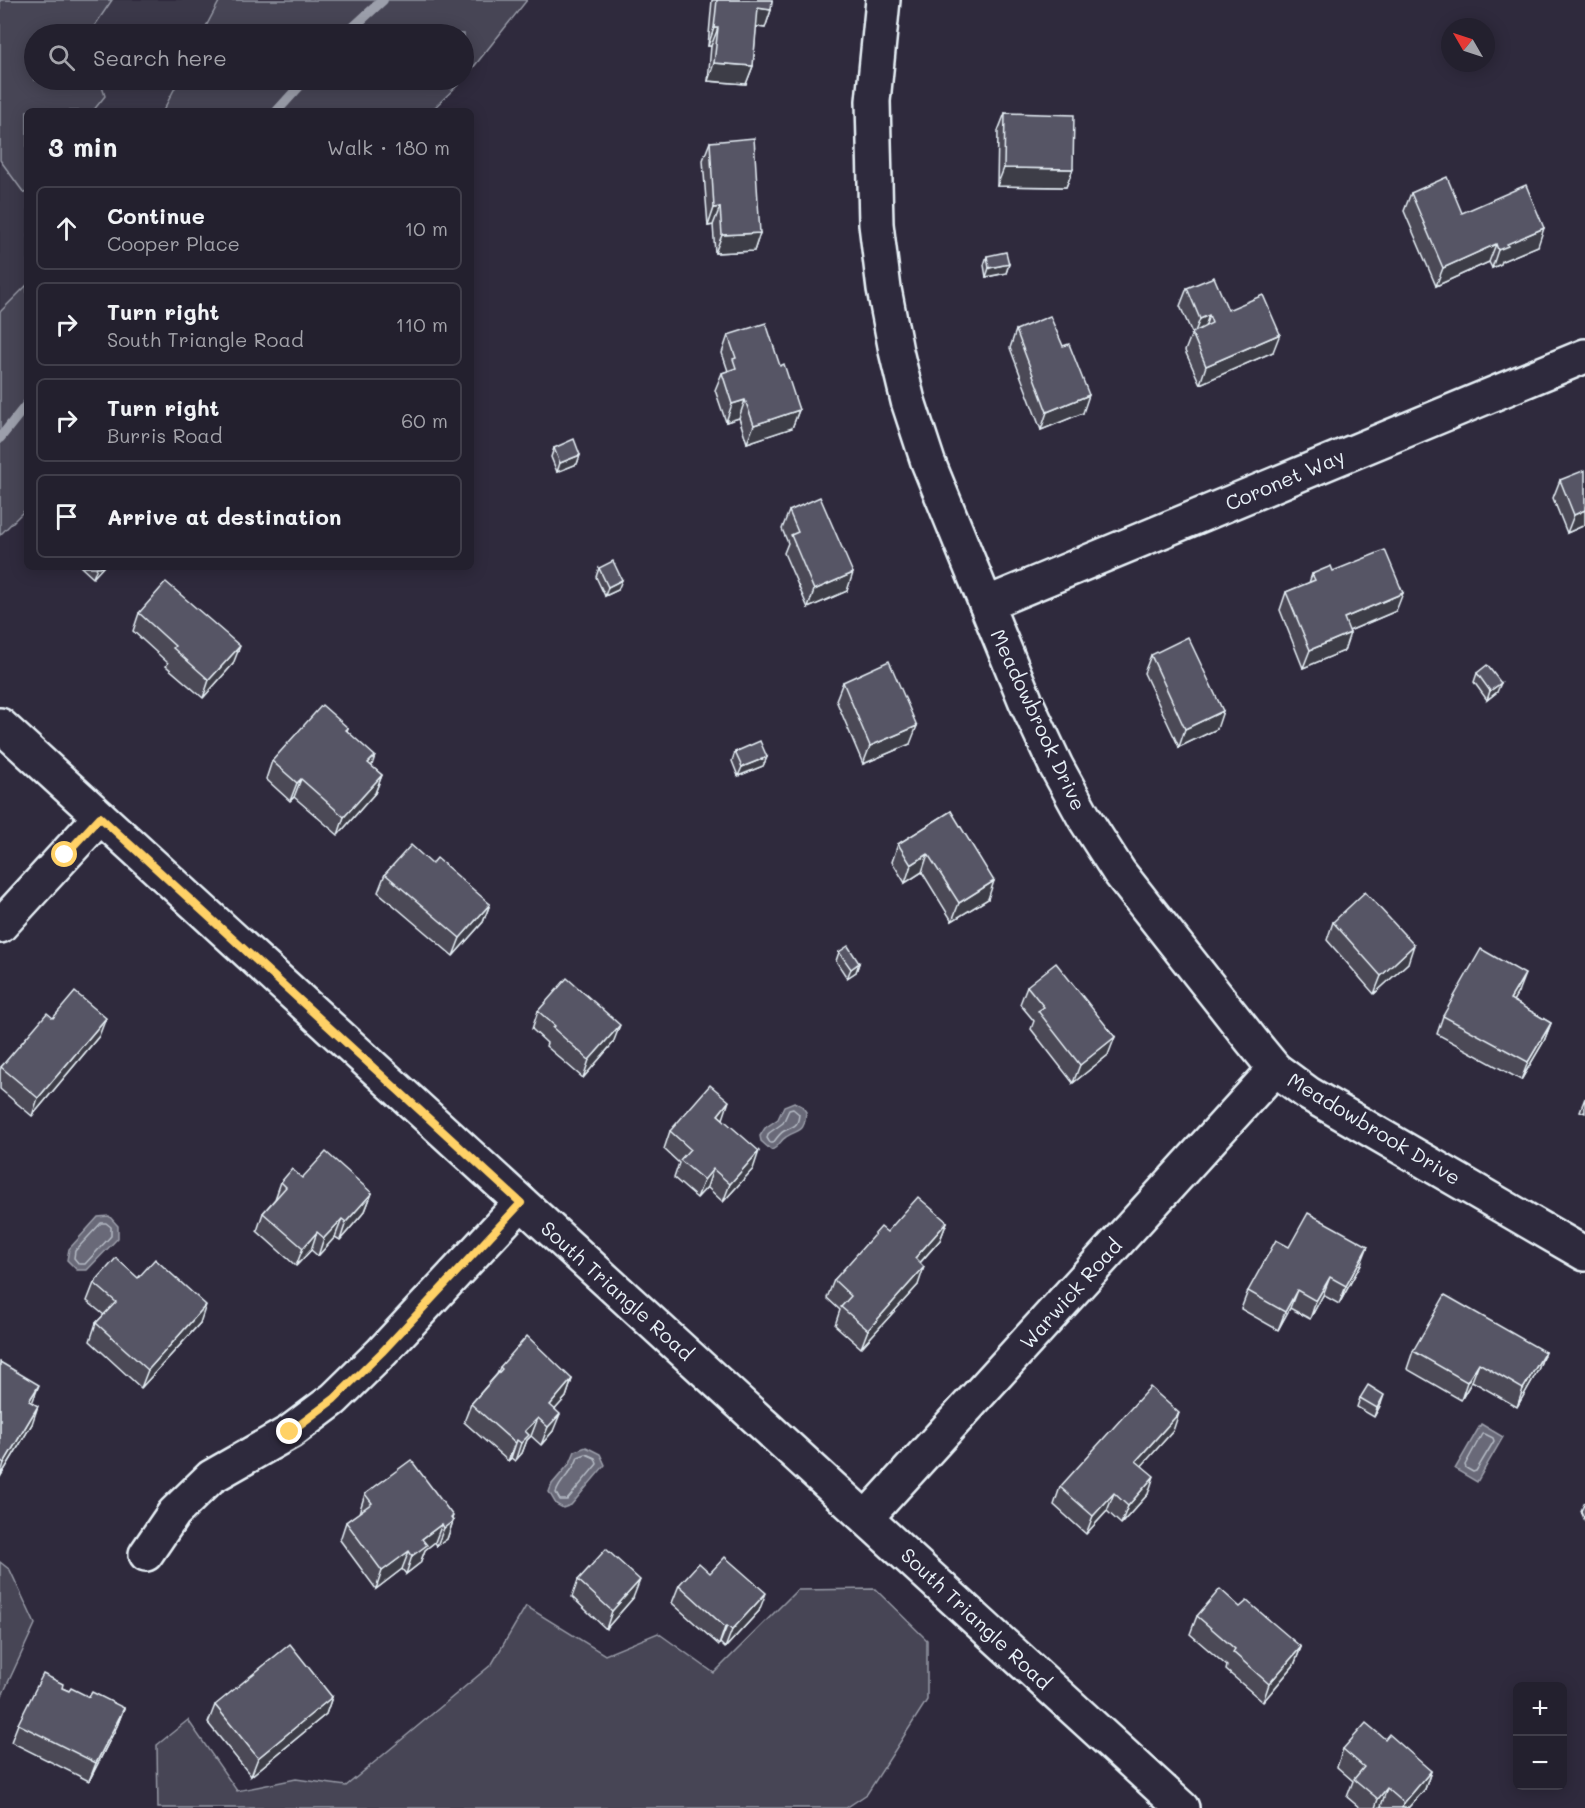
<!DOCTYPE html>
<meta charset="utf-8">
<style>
body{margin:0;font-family:Mali,sans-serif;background:#2f2d3a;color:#f1f3f6}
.controls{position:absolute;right:18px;bottom:18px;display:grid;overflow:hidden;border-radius:9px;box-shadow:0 3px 15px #0003}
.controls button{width:54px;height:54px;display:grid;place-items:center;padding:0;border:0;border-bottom:2px solid #403e4a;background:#23202e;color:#f1f3f6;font:30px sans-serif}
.compass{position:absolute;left:1441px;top:18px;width:54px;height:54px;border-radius:50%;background:#23202e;box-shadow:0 3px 15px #0003;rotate:309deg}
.stop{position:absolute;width:18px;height:18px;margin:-14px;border:4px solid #ffd166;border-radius:50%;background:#fff}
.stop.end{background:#ffd166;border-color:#fff;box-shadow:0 2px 6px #0008}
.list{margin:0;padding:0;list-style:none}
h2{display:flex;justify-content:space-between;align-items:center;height:78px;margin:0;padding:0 24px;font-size:26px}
h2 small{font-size:20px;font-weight:400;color:#a3a3aa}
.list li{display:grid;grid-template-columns:39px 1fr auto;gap:18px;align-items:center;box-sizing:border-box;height:84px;margin:0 12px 12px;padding:0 12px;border:2px solid #403e4a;border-radius:9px}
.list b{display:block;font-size:22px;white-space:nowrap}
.list p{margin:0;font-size:20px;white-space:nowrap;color:#a3a3aa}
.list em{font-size:20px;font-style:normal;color:#a3a3aa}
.icon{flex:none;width:33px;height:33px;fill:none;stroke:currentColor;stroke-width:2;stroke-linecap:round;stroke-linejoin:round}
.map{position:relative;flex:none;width:1585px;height:1808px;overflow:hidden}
.search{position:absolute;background:#23202e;box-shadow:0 3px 15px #0003;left:24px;top:24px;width:450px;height:66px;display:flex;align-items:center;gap:15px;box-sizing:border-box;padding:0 21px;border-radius:33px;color:#a3a3aa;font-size:22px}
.panel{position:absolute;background:#23202e;box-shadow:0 3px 15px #0003;left:24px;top:108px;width:450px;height:462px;border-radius:9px}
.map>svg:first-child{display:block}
</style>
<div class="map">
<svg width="1585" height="1808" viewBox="0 0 1585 1808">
<rect width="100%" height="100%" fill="#2f2a3d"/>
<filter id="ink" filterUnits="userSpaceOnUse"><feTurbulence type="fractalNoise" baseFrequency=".0167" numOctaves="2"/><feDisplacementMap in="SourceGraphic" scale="12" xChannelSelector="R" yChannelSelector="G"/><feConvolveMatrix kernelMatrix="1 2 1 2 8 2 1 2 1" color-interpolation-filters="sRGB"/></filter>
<g filter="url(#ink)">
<path fill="#3b3749" d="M0 0H220L202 34H34V80H179L163 111H27V285L0 312Z"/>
<g fill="#464455" stroke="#979aa6" stroke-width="1.5">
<path d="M0 0H112L89 34H34V80H100L105 96 93 111H27V192L24 193 0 160Z"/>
<path d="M220 0H527L464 79V34H202Z"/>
<path d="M179 80H463L431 111H163Z"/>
<path d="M27 285V508L0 535V312Z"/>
<path d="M0 1562 10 1570 35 1624 0 1700Z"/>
<path d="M875 1589 927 1640V1700L867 1794 846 1808H158L157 1745 188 1720 237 1791 296 1779 346 1786 492 1664 526 1606 605 1655 658 1633 714 1673 797 1590Z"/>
</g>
<g fill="#696978" stroke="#9c9fab" stroke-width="1.5">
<path d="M794 1102 802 1106 806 1112C804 1135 799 1128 786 1137 779 1141 779 1148 771 1150L761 1141 760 1136 765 1128 778 1119 784 1106Z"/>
<path d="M109 1216 118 1226V1238L87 1270H77L67 1260 69 1249 98 1217Z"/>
<path d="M1481 1424 1503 1437 1477 1482 1455 1469Z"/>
<path d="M586 1447 600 1454 605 1465 571 1505 563 1508 556 1504 549 1492 552 1484 570 1463 575 1451Z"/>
</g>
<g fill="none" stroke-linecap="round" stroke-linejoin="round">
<g stroke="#b5bbc5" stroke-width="1.5">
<path d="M793 1109 799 1114C798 1127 794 1126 784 1131 780 1133 776 1139 773 1143H770L767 1138 769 1133 783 1123 789 1110Z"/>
<path d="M101 1223H106L111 1227V1236L85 1264H79L74 1258 75 1251Z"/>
<path d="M1482 1434H1485L1493 1438 1494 1441 1476 1471 1473 1472 1466 1468 1465 1465Z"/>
<path d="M586 1454 595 1458 597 1464 567 1500H560L556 1493C560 1479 574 1472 578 1457Z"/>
</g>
<g stroke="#9c9fab" stroke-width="10">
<path d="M346 34 383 0"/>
<path d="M277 111 305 80"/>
<path d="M0 438 27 404"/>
</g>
<defs>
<g id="minor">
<path d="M883 0 873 101 876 224 884 289 896 351 908 401 928 462 1026 702 1056 766 1085 819 1119 872 1252 1041 1275 1069 1309 1094 1585 1254"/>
<path d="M986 604 1585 356"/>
<path d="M0 926 100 817"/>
<path d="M866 1518 1275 1069"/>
<path d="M146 1554 174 1513 211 1477 290 1432 334 1399 382 1352 521 1203"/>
</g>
<path id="tertiary" d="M0 725 1182 1808"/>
</defs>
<use href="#minor" stroke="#e8f1f8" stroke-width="38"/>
<use href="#tertiary" stroke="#e8f1f8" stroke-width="38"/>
<use href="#minor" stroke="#2f2a3d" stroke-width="33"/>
<use href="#tertiary" stroke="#2f2a3d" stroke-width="33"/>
</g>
<g fill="#4b4957" stroke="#e8f1f8" stroke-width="1.5">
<path d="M712 0H772L771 10 765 28 756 27 753 66 746 84 708 81 711 46H708Z"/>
<path d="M1005 113 1073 169 1066 187 997 186 998 131Z"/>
<path d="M710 142 760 233 754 251 715 253 713 225 708 226 703 160Z"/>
<path d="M1411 193 1462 213 1538 246 1502 261 1501 264 1492 268 1489 262 1436 286 1404 211Z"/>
<path d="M987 256 1009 264 1006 273 986 277 984 265Z"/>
<path d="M1187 288 1228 310 1273 352 1200 384 1185 351 1192 333 1180 306Z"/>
<path d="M1016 330 1083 413 1041 430 1010 348Z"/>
<path d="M728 335 780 366 799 410 792 428 747 443 739 418 726 422 715 390 722 373 728 371 722 353Z"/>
<path d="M554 448 580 455 577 464 557 472 551 457Z"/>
<path d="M1560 480 1585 525 1567 533 1553 498Z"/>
<path d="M789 511 847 591 808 608 784 553 788 543 782 529Z"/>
<path d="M81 567H103L93 578Z"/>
<path d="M599 568 618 590 605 596 596 577Z"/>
<path d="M1333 571 1396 611 1349 631 1344 651 1303 668 1280 610 1286 592 1309 583 1312 574Z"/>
<path d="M139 613 233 664 203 698 166 666 168 663 133 631Z"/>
<path d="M1151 655 1217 729 1179 747 1144 673Z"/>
<path d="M1477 673 1497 692 1487 700 1474 682Z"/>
<path d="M843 682 910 744 863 764 836 700Z"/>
<path d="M348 728 347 731 371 766 382 775 375 793 338 835 294 797 290 801 266 779 272 761Z"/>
<path d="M735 752 767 757 763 766 738 776 732 761Z"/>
<path d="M951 811 988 899 952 921 922 872 905 883 892 862 898 844Z"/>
<path d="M432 864 490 904 483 922 453 956 378 892 385 874Z"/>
<path d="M1333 922 1408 963 1374 994 1327 940Z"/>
<path d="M839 952 859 963 856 972 847 978 836 961Z"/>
<path d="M1027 986 1108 1055 1073 1083 1031 1029 1034 1021 1020 1004Z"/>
<path d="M1518 992 1513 1001 1551 1023 1544 1041 1521 1080 1437 1034 1443 1016Z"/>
<path d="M538 1011 613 1043 583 1078 546 1046 547 1043 532 1029Z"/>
<path d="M53 1018 99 1036 32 1116 0 1089V1070L1 1067Z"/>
<path d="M1585 1098V1113L1580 1111Z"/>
<path d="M723 1120 753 1169 723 1202 707 1187 697 1198 674 1178 679 1163 664 1149 670 1131Z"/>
<path d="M302 1178 372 1193 365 1211 340 1240 335 1237 318 1256 311 1250 296 1266 257 1231 263 1213 275 1199 281 1182Z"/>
<path d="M947 1222 940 1240 920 1263 918 1285 861 1348 835 1325 840 1310 827 1298 834 1280 887 1232Z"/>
<path d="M1289 1247 1361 1264 1339 1304 1323 1295 1310 1319 1290 1308 1278 1330 1241 1309 1248 1291Z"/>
<path d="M94 1283 200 1323 141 1388 90 1341 96 1323 104 1315 87 1301Z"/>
<path d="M1413 1351 1545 1352 1538 1370 1517 1407 1472 1381 1461 1400 1407 1369Z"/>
<path d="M0 1362 32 1424 0 1477Z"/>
<path d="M500 1367 572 1379 566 1397 555 1409 553 1431 541 1445 531 1436 527 1440 522 1453 515 1461 511 1458 508 1461 464 1422 471 1404 497 1374Z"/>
<path d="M1360 1398 1381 1404 1374 1417 1357 1407Z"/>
<path d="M1173 1431 1142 1465 1148 1494 1121 1524 1107 1511 1086 1534 1054 1505 1060 1487Z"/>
<path d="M365 1494 452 1519 453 1521 447 1539 437 1546 435 1542 425 1550 420 1563 406 1574 402 1569 376 1589 340 1540 346 1522 359 1513Z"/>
<path d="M1585 1502V1521L1581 1511Z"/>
<path d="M710 1573 759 1611 725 1648 720 1643 719 1645 672 1603 679 1585Z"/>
<path d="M578 1580 633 1598 606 1629 572 1597Z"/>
<path d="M1240 1607 1301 1647 1294 1665 1263 1702 1226 1670 1227 1666 1190 1634 1197 1616Z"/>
<path d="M62 1688 69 1691 124 1708 117 1726 89 1781 11 1742 18 1724Z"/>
<path d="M332 1697 326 1714 251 1776 208 1723 215 1705Z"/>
<path d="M1385 1739 1431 1771 1425 1789 1408 1808H1383L1381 1806 1379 1808H1360L1347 1797 1353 1781 1337 1767 1343 1749Z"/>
</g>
<g fill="#3d3c47" stroke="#e8f1f8" stroke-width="1.5">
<path d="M758 8 771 10 765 28 752 26Z"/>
<path d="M714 28H718L711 46H708Z"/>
<path d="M714 63 753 66 746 84 708 81Z"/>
<path d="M1004 168 1073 169 1066 187 997 186Z"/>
<path d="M720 207 713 225 708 226 714 208Z"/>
<path d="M1544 228 1538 246 1502 261 1501 264 1492 268 1498 250 1507 244Z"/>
<path d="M760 233 754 251 715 253 722 235Z"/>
<path d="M1496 244 1489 262 1436 286 1443 268Z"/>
<path d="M1009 264 1006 273 986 277 989 268Z"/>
<path d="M1209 315 1203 333 1193 337 1200 319Z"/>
<path d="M1280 334 1273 352 1200 384 1206 366Z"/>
<path d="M1089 395 1083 413 1041 430 1047 412Z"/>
<path d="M745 400 739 418 726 422 732 404Z"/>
<path d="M799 410 792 428 747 443 754 425Z"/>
<path d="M580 455 577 464 557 472 560 463Z"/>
<path d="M1585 510V525L1567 533 1574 515Z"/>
<path d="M97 567H103L93 578Z"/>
<path d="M853 573 847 591 808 608 814 590Z"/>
<path d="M622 580 618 590 605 596 608 587Z"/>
<path d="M1403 593 1396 611 1337 636 1344 618Z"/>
<path d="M1350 633 1344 651 1303 668 1310 650Z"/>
<path d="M240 646 233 664 203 698 209 680Z"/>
<path d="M1501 683 1497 692 1487 700 1490 691Z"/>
<path d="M1223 711 1217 729 1179 747 1185 729Z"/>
<path d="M917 726 910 744 863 764 870 746Z"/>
<path d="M375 756 369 774 368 763Z"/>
<path d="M767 757 763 766 738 776 742 767Z"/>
<path d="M382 775 375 793 338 835 344 817Z"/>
<path d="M301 779 294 797 290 801 297 783Z"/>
<path d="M928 854 922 872 905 883 911 865Z"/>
<path d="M994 881 988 899 952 921 959 903Z"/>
<path d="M490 904 483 922 453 956 460 938Z"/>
<path d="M1414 945 1408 963 1374 994 1381 976Z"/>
<path d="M859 963 856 972 847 978 851 969Z"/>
<path d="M1525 974 1518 992 1504 1017 1510 999Z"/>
<path d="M106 1018 99 1036 32 1116 38 1098Z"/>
<path d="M1551 1023 1544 1041 1521 1080 1528 1062Z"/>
<path d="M620 1025 613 1043 583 1078 589 1060Z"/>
<path d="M1115 1037 1108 1055 1073 1083 1080 1065Z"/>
<path d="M729 1101 723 1119 718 1115Z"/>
<path d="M759 1151 753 1169 723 1202 730 1184Z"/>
<path d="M713 1169 707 1187 697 1198 704 1180Z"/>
<path d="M372 1193 365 1211 340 1240 346 1222Z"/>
<path d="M342 1219 335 1237 318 1256 324 1238Z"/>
<path d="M947 1222 940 1240 908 1276 915 1258Z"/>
<path d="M317 1232 311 1250 296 1266 303 1248Z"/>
<path d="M1368 1246 1361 1264 1339 1304 1346 1286Z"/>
<path d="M924 1267 918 1285 861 1348 868 1330Z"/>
<path d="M1330 1277 1323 1295 1310 1319 1316 1301Z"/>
<path d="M1297 1290 1290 1308 1278 1330 1285 1312Z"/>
<path d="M206 1305 200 1323 141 1388 148 1370Z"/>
<path d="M1545 1352 1538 1370 1517 1407 1523 1389Z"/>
<path d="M1479 1363 1472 1381 1461 1400 1467 1382Z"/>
<path d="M572 1379 566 1397 543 1423 550 1405Z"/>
<path d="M39 1385 32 1403 29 1401Z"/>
<path d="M1384 1395 1381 1404 1374 1417 1377 1408Z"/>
<path d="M38 1406 32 1424 0 1477 4 1463Z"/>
<path d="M1179 1413 1173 1431 1130 1479 1136 1461Z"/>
<path d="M560 1414 553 1431 541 1445 548 1427Z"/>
<path d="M538 1418 531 1436 527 1440 522 1453 515 1461 525 1431Z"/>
<path d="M517 1440 511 1458 508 1461 515 1443Z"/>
<path d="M1154 1476 1148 1494 1121 1524 1128 1506Z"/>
<path d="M1114 1493 1107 1511 1086 1534 1093 1516Z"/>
<path d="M453 1516 450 1523 453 1521 447 1539 437 1546 444 1528Z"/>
<path d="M442 1524 435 1542 425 1550 420 1563 406 1574 412 1556 422 1539Z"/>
<path d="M409 1551 402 1569 376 1589 382 1571Z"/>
<path d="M640 1580 633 1598 606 1629 612 1611Z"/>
<path d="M766 1593 759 1611 725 1648 732 1630Z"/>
<path d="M727 1626 720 1643 719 1645 725 1627Z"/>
<path d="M1301 1647 1294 1665 1263 1702 1269 1684Z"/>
<path d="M332 1697 326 1714 251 1776 258 1758Z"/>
<path d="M124 1708 117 1726 89 1781 96 1763Z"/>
<path d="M1431 1771 1425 1789 1408 1808H1402L1404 1803Z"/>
<path d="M1387 1788 1381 1806 1379 1808H1375L1378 1799Z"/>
</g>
<g fill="#575565" stroke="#e8f1f8" stroke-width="1.5">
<path d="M717 0H772L771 10 758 8 753 66 714 63 718 28H714Z"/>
<path d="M1005 113 1074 115 1073 169 1004 168Z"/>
<path d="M754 138 760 233 722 235 720 207 714 208 710 142Z"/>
<path d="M1447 177 1462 213 1526 185 1544 228 1507 244 1508 246 1498 250 1496 244 1443 268 1411 193Z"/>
<path d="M1006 252 1009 264 989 268 987 256Z"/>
<path d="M1214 277 1228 310 1263 295 1280 334 1206 366 1192 333 1212 323 1209 315 1200 319 1187 288Z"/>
<path d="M1050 316 1063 346 1069 344 1089 395 1047 412 1016 330Z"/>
<path d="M766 323 780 366 784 364 799 410 754 425 745 400 732 404 722 373 736 368 733 359 736 358 728 335Z"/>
<path d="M574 439 580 455 560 463 554 448Z"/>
<path d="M1585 470V510L1574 515 1560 480Z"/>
<path d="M820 497 853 573 814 590 791 535 798 532 789 511Z"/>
<path d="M1385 550 1403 593 1344 618 1350 633 1310 650 1286 592 1315 580 1312 574 1331 566 1333 571Z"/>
<path d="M613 561 622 580 608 587 599 568Z"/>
<path d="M166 582 240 646 209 680 173 648 175 646 139 613Z"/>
<path d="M1188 637 1223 711 1185 729 1151 655Z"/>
<path d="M889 661 917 726 870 746 843 682Z"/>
<path d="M1487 665 1501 683 1490 691 1477 673Z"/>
<path d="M322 705 348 728 346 730 375 756 368 763 382 775 344 817 301 779 297 783 272 761Z"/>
<path d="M760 741 767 757 742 767 735 752Z"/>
<path d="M951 811 994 881 959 903 928 854 911 865 898 844Z"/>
<path d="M411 845 432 864 437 858 490 904 460 938 385 874Z"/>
<path d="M1365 892 1414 945 1381 976 1333 922Z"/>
<path d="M848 946 859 963 851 969 839 952Z"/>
<path d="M1481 949 1525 974 1510 999 1551 1023 1528 1062 1443 1016Z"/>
<path d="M1056 963 1115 1037 1080 1065 1038 1011 1044 1007 1027 986Z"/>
<path d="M567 978 620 1025 589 1060 553 1028 555 1026 538 1011Z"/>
<path d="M75 992 106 1018 38 1098 1 1067 47 1013 53 1018Z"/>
<path d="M710 1085 729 1101 718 1115 759 1151 730 1184 713 1169 704 1180 680 1160 690 1149 670 1131Z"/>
<path d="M326 1152 372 1193 346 1222 342 1219 324 1238 317 1232 303 1248 263 1213 286 1187 281 1182 292 1169 302 1178Z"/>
<path d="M918 1197 947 1222 915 1258 924 1267 868 1330 841 1307 851 1296 834 1280 881 1227 887 1232Z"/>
<path d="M1308 1213 1368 1246 1346 1286 1330 1277 1316 1301 1297 1290 1285 1312 1248 1291 1276 1240 1289 1247Z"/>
<path d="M116 1258 138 1278 155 1259 206 1305 148 1370 96 1323 116 1302 94 1283Z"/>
<path d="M1445 1295 1545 1352 1523 1389 1479 1363 1467 1382 1413 1351Z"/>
<path d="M527 1336 572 1379 550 1405 560 1414 548 1427 538 1418 525 1431 529 1435 521 1443 517 1440 515 1443 471 1404 502 1369 500 1367Z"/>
<path d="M0 1362 39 1385 29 1401 38 1406 4 1463 0 1460Z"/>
<path d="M1368 1385 1384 1395 1377 1408 1360 1398Z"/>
<path d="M1150 1387 1179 1413 1136 1461 1154 1476 1128 1506 1114 1493 1093 1516 1060 1487Z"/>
<path d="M411 1460 453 1516 451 1518 453 1521 444 1528 442 1524 422 1539 427 1545 412 1556 409 1551 382 1571 346 1522 372 1503 365 1494Z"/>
<path d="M606 1549 640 1580 612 1611 578 1580Z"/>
<path d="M725 1557 766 1593 732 1630 727 1626 725 1627 679 1585 699 1563 710 1573Z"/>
<path d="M1220 1589 1240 1607 1247 1601 1301 1647 1269 1684 1233 1652 1235 1649 1197 1616Z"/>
<path d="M290 1644 332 1697 258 1758 215 1705Z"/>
<path d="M43 1674 63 1684 62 1688 69 1691 71 1688 89 1697 92 1692 124 1708 96 1763 18 1724Z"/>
<path d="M1366 1723 1385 1739 1389 1734 1431 1771 1404 1803 1387 1788 1378 1799 1354 1779 1364 1767 1343 1749Z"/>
</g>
</g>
<g fill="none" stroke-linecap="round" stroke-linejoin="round" filter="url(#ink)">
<path stroke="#ffd166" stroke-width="8" d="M65 855 100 817 521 1203 382 1352 334 1399 290 1432"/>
</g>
<g text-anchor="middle" stroke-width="4.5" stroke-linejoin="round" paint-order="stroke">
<g font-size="20" fill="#e8f1f8" stroke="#2f2a3d">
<text transform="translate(1285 480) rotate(-23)" y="7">Coronet Way</text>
<text transform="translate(1038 720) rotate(65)" y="7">Meadowbrook Drive</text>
<text transform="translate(1374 1129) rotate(31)" y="7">Meadowbrook Drive</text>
<text transform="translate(617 1291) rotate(42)" y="7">South Triangle Road</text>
<text transform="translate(1071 1294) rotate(-48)" y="7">Warwick Road</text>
<text transform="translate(976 1619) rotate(43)" y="7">South Triangle Road</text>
</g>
</g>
</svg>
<div class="controls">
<button>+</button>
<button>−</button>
</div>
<svg class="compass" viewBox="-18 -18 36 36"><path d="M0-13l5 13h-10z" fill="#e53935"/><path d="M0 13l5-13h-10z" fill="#a3a3aa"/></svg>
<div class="stop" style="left:65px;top:855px"></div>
<div class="stop end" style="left:290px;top:1432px"></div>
<div class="search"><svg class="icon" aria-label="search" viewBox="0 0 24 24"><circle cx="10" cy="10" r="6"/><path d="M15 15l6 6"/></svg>Search here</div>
<section class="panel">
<h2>3 min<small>Walk · 180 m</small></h2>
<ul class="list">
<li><svg class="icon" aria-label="ahead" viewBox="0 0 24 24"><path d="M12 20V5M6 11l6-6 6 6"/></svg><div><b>Continue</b><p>Cooper Place</p></div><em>10 m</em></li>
<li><svg class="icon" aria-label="right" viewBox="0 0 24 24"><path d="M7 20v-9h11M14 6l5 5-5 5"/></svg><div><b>Turn right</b><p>South Triangle Road</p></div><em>110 m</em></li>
<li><svg class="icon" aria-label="right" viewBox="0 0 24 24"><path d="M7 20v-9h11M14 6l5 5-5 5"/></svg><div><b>Turn right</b><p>Burris Road</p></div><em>60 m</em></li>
<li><svg class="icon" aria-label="arrive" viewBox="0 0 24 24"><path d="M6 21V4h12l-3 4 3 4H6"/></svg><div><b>Arrive at destination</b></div></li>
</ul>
</section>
</div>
